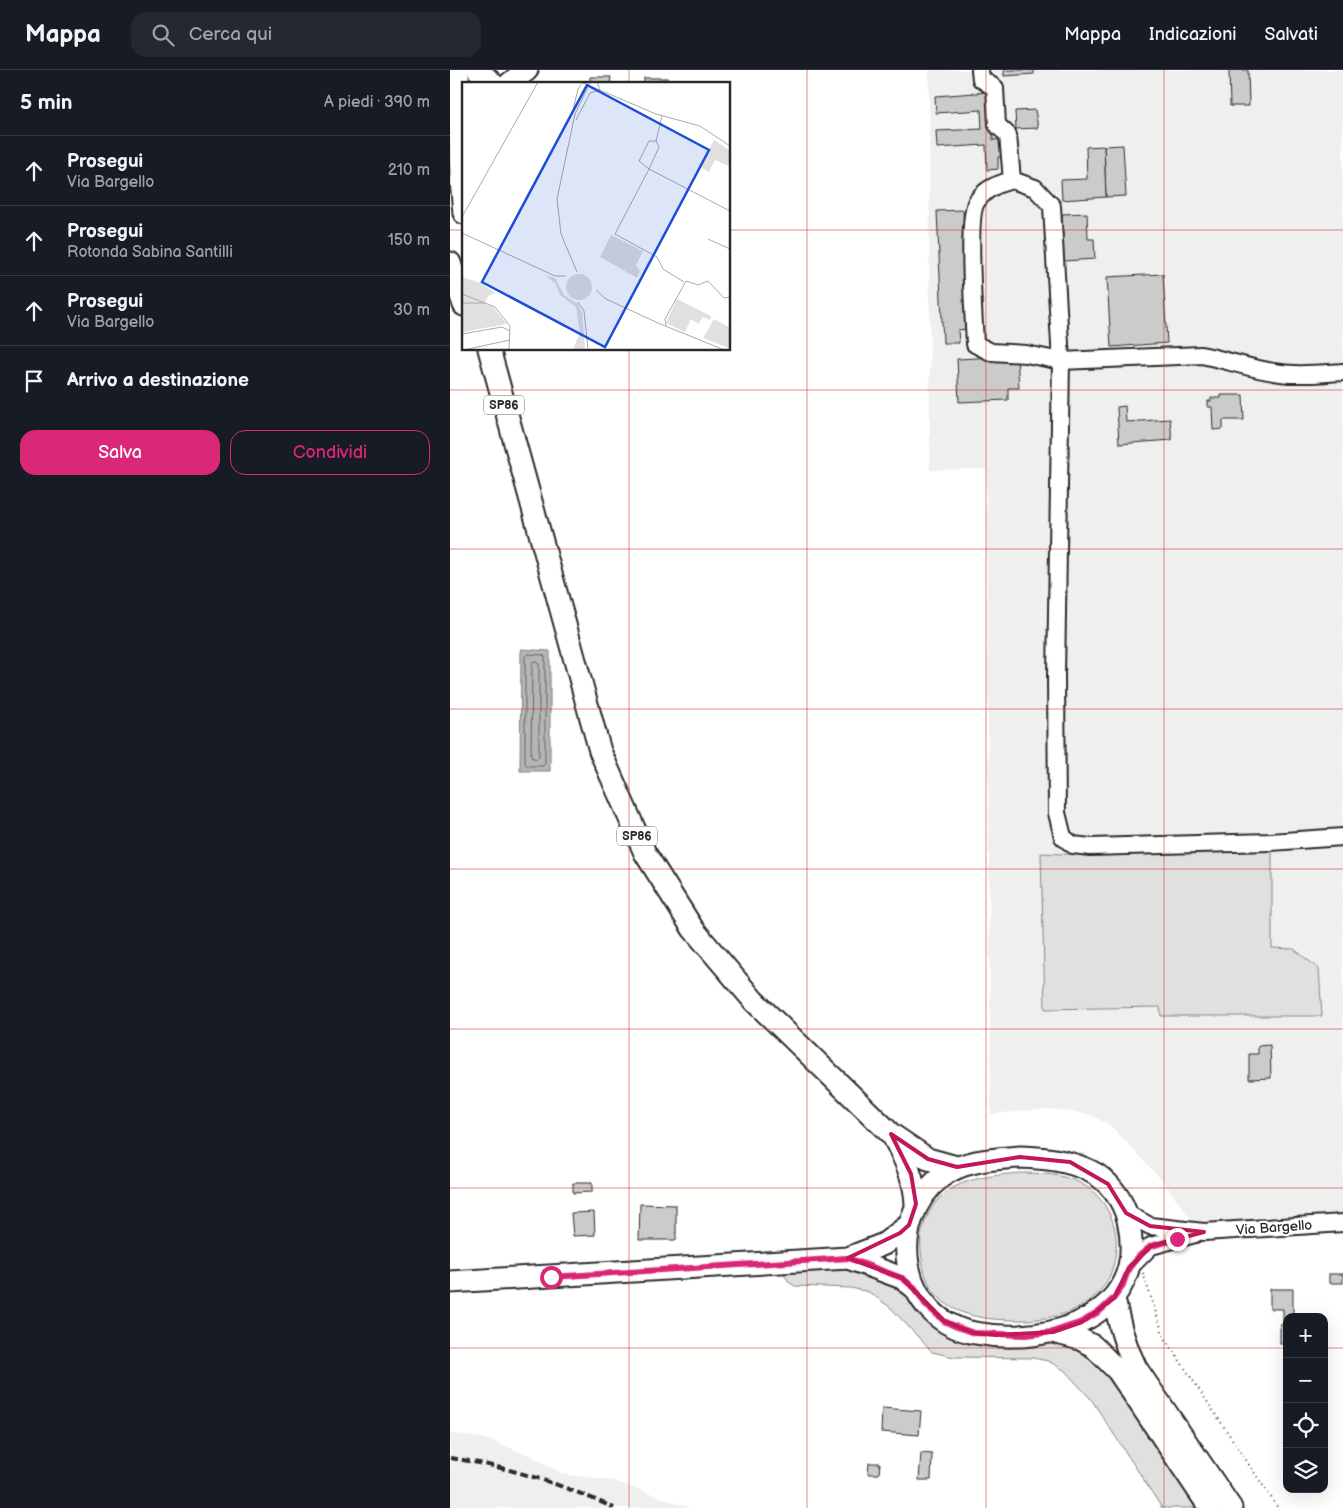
<!DOCTYPE html>
<html lang="it">
<meta charset="utf-8">
<style>
body{margin:0;font-family:"Balsamiq Sans",sans-serif;background:#242831;color:#f1f3f6}
.controls{position:absolute;right:15px;bottom:15px;display:grid;overflow:hidden;border-radius:10px;box-shadow:0 5px 20px #0002}
.controls button{width:45px;height:45px;display:grid;place-items:center;padding:0;border:0;border-bottom:1px solid #363941;background:#171b24;color:#f1f3f6;font:25px sans-serif}
.stop{position:absolute;width:15px;height:15px;margin:-11px;border:4px solid #db2777;border-radius:50%;background:#fff}
.stop.end{background:#db2777;border-color:#fff;box-shadow:0 1px 5px #0008}
.list{margin:0;padding:0;list-style:none}
h2{display:flex;justify-content:space-between;align-items:center;height:65px;margin:0;padding:0 20px;font-size:21px}
h2 small{font-size:16px;font-weight:400;color:#9ea1a6}
.list li{display:grid;grid-template-columns:32px 1fr auto;gap:15px;align-items:center;box-sizing:border-box;height:70px;padding:0 20px;border-top:1px solid #363941}
.list b{display:block;font-size:19px;white-space:nowrap}
.list p{margin:0;font-size:16px;white-space:nowrap;color:#9ea1a6}
.list em{font-size:16px;font-style:normal;color:#9ea1a6}
.actions{display:flex;gap:10px;padding:15px 20px}
.actions a{flex:1;padding:11px 0;border:1px solid #db2777;border-radius:15px;text-align:center;font-size:18px;color:#db2777}
.actions .main{background:#db2777;color:#fff}
.icon{flex:none;width:28px;height:28px;fill:none;stroke:currentColor;stroke-width:2;stroke-linecap:round;stroke-linejoin:round}
.map{position:relative;flex:none;width:893px;height:1438px;overflow:hidden}
header{display:flex;align-items:center;gap:30px;box-sizing:border-box;height:70px;padding:0 25px;background:#171b24;border-bottom:1px solid #363941}
header strong{font-size:24px}
nav{display:flex;gap:28px;margin-inline-start:auto;font-size:18px}
.search{width:350px;height:45px;background:#242831;display:flex;align-items:center;gap:12px;box-sizing:border-box;padding:0 18px;border-radius:15px;color:#9ea1a6;font-size:19px}
main{display:flex}
aside{flex:1;background:#171b24}
.map>svg:first-child{display:block}
</style>
<header>
<strong>Mappa</strong>
<div class="search"><svg class="icon" aria-label="search" viewBox="0 0 24 24"><circle cx="10" cy="10" r="6"/><path d="M15 15l6 6"/></svg>Cerca qui</div>
<nav><a>Mappa</a><a>Indicazioni</a><a>Salvati</a></nav>
</header>
<main>
<aside>
<h2>5 min<small>A piedi · 390 m</small></h2>
<ul class="list">
<li><svg class="icon" aria-label="ahead" viewBox="0 0 24 24"><path d="M12 20V5M6 11l6-6 6 6"/></svg><div><b>Prosegui</b><p>Via Bargello</p></div><em>210 m</em></li>
<li><svg class="icon" aria-label="ahead" viewBox="0 0 24 24"><path d="M12 20V5M6 11l6-6 6 6"/></svg><div><b>Prosegui</b><p>Rotonda Sabina Santilli</p></div><em>150 m</em></li>
<li><svg class="icon" aria-label="ahead" viewBox="0 0 24 24"><path d="M12 20V5M6 11l6-6 6 6"/></svg><div><b>Prosegui</b><p>Via Bargello</p></div><em>30 m</em></li>
<li><svg class="icon" aria-label="arrive" viewBox="0 0 24 24"><path d="M6 21V4h12l-3 4 3 4H6"/></svg><div><b>Arrivo a destinazione</b></div></li>
</ul>
<div class="actions"><a class="main">Salva</a><a>Condividi</a></div>
</aside>
<div class="map">
<svg width="893" height="1438" viewBox="0 0 893 1438">
<rect width="100%" height="100%" fill="#fff"/>
<filter id="ink" filterUnits="userSpaceOnUse"><feTurbulence type="fractalNoise" baseFrequency=".02" numOctaves="2"/><feDisplacementMap in="SourceGraphic" scale="10" xChannelSelector="R" yChannelSelector="G"/><feConvolveMatrix kernelMatrix="1 2 1 2 8 2 1 2 1" color-interpolation-filters="sRGB"/></filter>
<g filter="url(#ink)">
<g fill="#efefef">
<path d="M479 0H893V1146L745 1154 713 1111 660 1055 638 1044 599 1039 541 1044 536 399 480 400Z"/>
<path d="M0 1363 36 1369 82 1386 113 1404 164 1411 241 1438H0Z"/>
</g>
<g fill="#e0e0e0" stroke="#868686">
<path d="M822 780V878L844 879 869 899 872 946H711L710 937 595 939 591 783 631 785Z"/>
<path d="M570 1103C604 1103 640 1106 658 1141 666 1156 668 1171 665 1188 657 1237 608 1251 565 1250 522 1250 478 1241 472 1189 471 1181 470 1174 471 1166 482 1112 523 1107 570 1103Z"/>
<path d="M385 1198C402 1199 436 1207 450 1217 456 1222 459 1230 463 1236 472 1248 484 1258 498 1265 535 1283 571 1269 610 1274 653 1279 714 1388 738 1424L745 1438H712L641 1329 614 1300 598 1291 583 1288 504 1287 482 1282 441 1238 419 1222 401 1218 345 1216 340 1213 334 1205 336 1201Z"/>
</g>
<path fill="#b6b6b6" stroke="#7e7e7e" d="M71 579 100 581V701H70Z"/>
<g fill="none" stroke-linecap="round" stroke-linejoin="round">
<g stroke="#636363" stroke-width="1">
<path d="M78 584 93 585 95 587V693L93 696H77L75 693V587Z"/>
<path d="M84 591 89 594V687L86 689 81 687 82 593Z"/>
</g>
</g>
<g fill="#cbcbcb" stroke="#2b2b2b">
<path d="M554 0H584V4L554 6Z"/>
<path d="M779 0H798L799 36H780Z"/>
<path d="M140 7H161L160 14H140Z"/>
<rect x="194" y="8" width="23" height="6"/>
<path d="M538 22 543 25V70L555 69 556 87H548V99L537 100 536 75 487 78 486 61 532 59 531 40 486 43 485 26Z"/>
<path d="M585 40 588 58 566 59 565 41Z"/>
<path d="M673 75 676 126 656 127 654 76Z"/>
<path d="M654 76 656 127 612 130 611 110 637 109 636 77Z"/>
<path d="M513 140 518 259 508 260 509 273H493L487 141Z"/>
<path d="M637 143 638 169H644L645 189 614 191 612 144Z"/>
<path d="M713 204 717 273 661 277 657 207Z"/>
<path d="M567 286 569 318H558V330L509 332 507 289Z"/>
<path d="M771 325H793L794 350H773V359L763 360 762 337H758V331H761V328H771Z"/>
<path d="M675 336 676 352 720 349 722 370 669 374 667 337Z"/>
<path d="M820 975 821 1008 799 1009V984H808V976Z"/>
<path d="M123 1113H142V1122L123 1123Z"/>
<path d="M190 1134 226 1135V1170H189Z"/>
<path d="M144 1142 145 1165 123 1166 121 1143Z"/>
<rect x="879" y="1204" width="14" height="9"/>
<path d="M820 1219H843V1247H837V1254H833V1239H820Z"/>
<rect x="830" y="1254" width="7" height="19"/>
<path d="M432 1338 471 1341 469 1365 431 1362Z"/>
<path d="M471 1383 482 1384 481 1410H469Z"/>
<path d="M419 1393H430L429 1404H418Z"/>
</g>
<g fill="none" stroke-linecap="round" stroke-linejoin="round">
<defs>
<g id="minor">
<path d="M530 0 531 9 545 18 547 55 558 65 562 110 585 118 602 136 611 291 576 284 541 282 525 274C524 250 516 145 527 131 536 118 548 114 562 110"/>
<path d="M893 302C873 303 851 306 831 303 803 300 778 290 751 285L611 291 606 606 607 743 613 767 623 775 640 777 820 772 893 767"/>
<path d="M676 1143 700 1156 754 1162 893 1153"/>
<path d="M679 1198 701 1176 745 1164"/>
</g>
<g id="major">
<path d="M8 0 11 110 14 143"/>
<path d="M28 0 43 14"/>
<path d="M59 14 77 0"/>
<path d="M0 193 14 235"/>
<path d="M39 279 150 681 195 783 243 859 304 931 441 1064 478 1089 507 1097"/>
<path d="M443 1066C454 1088 465 1108 466 1134"/>
<path d="M570 1087C595 1088 618 1090 640 1101 659 1110 673 1130 678 1150 700 1246 601 1277 525 1263 450 1250 434 1152 491 1107 513 1090 543 1089 570 1087Z"/>
<path d="M398 1188 452 1208 465 1218"/>
<path d="M0 1212 398 1188 434 1174 459 1155"/>
<path d="M664 1228C669 1253 674 1274 686 1298L781 1438"/>
<path d="M603 1262 630 1269 643 1276 668 1301 760 1438"/>
</g>
</defs>
<use href="#minor" stroke="#2b2b2b" stroke-width="20"/>
<use href="#major" stroke="#2b2b2b" stroke-width="25"/>
<path stroke="#2b2b2b" stroke-width="2" stroke-dasharray="1 4" stroke-linecap="butt" d="M693 1203 714 1267 828 1438"/>
<use href="#minor" stroke="#fff" stroke-width="16"/>
<use href="#major" stroke="#fff" stroke-width="21"/>
<path stroke="#2b2b2b" stroke-width="4" stroke-dasharray="8 4" stroke-linecap="butt" d="M0 1388C56 1396 112 1414 164 1438"/>
</g>
</g>
<g fill="none" stroke-linecap="round" stroke-linejoin="round" filter="url(#ink)">
<path stroke="#db2777" stroke-width="6" d="M101 1207 398 1188 452 1208 465 1218 475 1234 494 1251 507 1257 524 1263 576 1265 602 1262 632 1252 650 1241 664 1228 672 1217 679 1198 689 1186 701 1176 727 1169"/>
</g>
<path fill="none" stroke="#c2185b" stroke-width="4" stroke-linejoin="round" d="M441 1064 478 1089 507 1097 570 1087 620 1092 658 1114 676 1143 700 1156 754 1162 701 1176 679 1198 664 1228 632 1252 603 1262 546 1265 524 1263 494 1251 452 1208 398 1188 450 1163 459 1155 466 1134 461 1104Z"/>
<path fill="none" stroke="#c8321e" stroke-width="1" stroke-opacity="0.55" d="M179 0V14M357 0V1438M536 0V1438M714 0V1438M0 160H14M279 160H893M179 279V1438M0 320H893M0 479H893M0 639H893M0 799H893M0 959H893M0 1118H893M0 1278H837M874 1278H893"/>
<g text-anchor="middle" stroke-width="4" stroke-linejoin="round" paint-order="stroke">
<g fill="#fff" stroke="#6b6b6b" stroke-width="1">
<rect x="34" y="325.5" width="40" height="19" rx="4"/>
<rect x="167" y="756.5" width="40" height="19" rx="4"/>
</g>
<g font-size="12" font-weight="bold" fill="#2b2b2b">
<text x="54" y="339">SP86</text>
<text x="187" y="770">SP86</text>
</g>
<g font-size="14" fill="#2b2b2b" stroke="#fff">
<text transform="translate(824 1157) rotate(-4)" y="5">Via Bargello</text>
</g>
</g>
<g transform="translate(12 12)">
<rect width="268" height="268" fill="#fff"/>
<path d="M252 58 267 68V84L253 78 247 90 238 85ZM149 153 181 169 174 183 178 189 175 196 138 175ZM104 205a13 13 0 1 1 26 0a13 13 0 1 1-26 0ZM83 193 93 196 102 213 116 222 120 230 123 267H111L118 251 114 225 98 213 93 201ZM0 195 19 201 33 211 26 214 23 222 31 225 45 242 0 250ZM215 217 249 234 248 238 241 235 236 242 229 237 223 250 204 241ZM252 237 267 245V266L241 256Z" fill="#e0e0e0"/>
<path fill="none" stroke="#aaa" stroke-width="1" d="M119 0 194 32 238 44 268 64M110 32 116 7 121 0M114 38 128 11 138 8 135 0M194 59H187L177 79 187 87 197 65 194 59 200 34M0 135 76 0M0 151 93 194H104M246 157 268 167M115 190 99 152 95 117 113 32 128 0M222 200 201 187 195 175 153 152 187 87 268 129M134 208 144 217 196 241 260 267M0 212 23 221M116 220 122 229 126 267M0 221H23L33 225 48 244 47 267M204 244 203 237 224 199 236 203 246 199 262 216 268 215M0 252 40 245 48 249M6 267 48 258"/>
<path fill="#1d4ed8" fill-opacity="0.15" stroke="#1d4ed8" stroke-width="2.5" d="M125 3 247 68 143 265 20 200Z"/>
<rect width="268" height="268" fill="none" stroke="#2b2b2b" stroke-width="2.5"/>
</g>
</svg>
<div class="controls">
<button>+</button>
<button>−</button>
<button><svg class="icon" aria-label="locate" viewBox="0 0 24 24"><circle cx="12" cy="12" r="6"/><path d="M12 2v4M12 18v4M2 12h4M18 12h4"/></svg></button>
<button><svg class="icon" aria-label="layers" viewBox="0 0 24 24"><path d="M12 4l9 5-9 5-9-5zM3 14l9 5 9-5"/></svg></button>
</div>
<div class="stop" style="left:101px;top:1207px"></div>
<div class="stop end" style="left:727px;top:1169px"></div>
</div>
</main>
